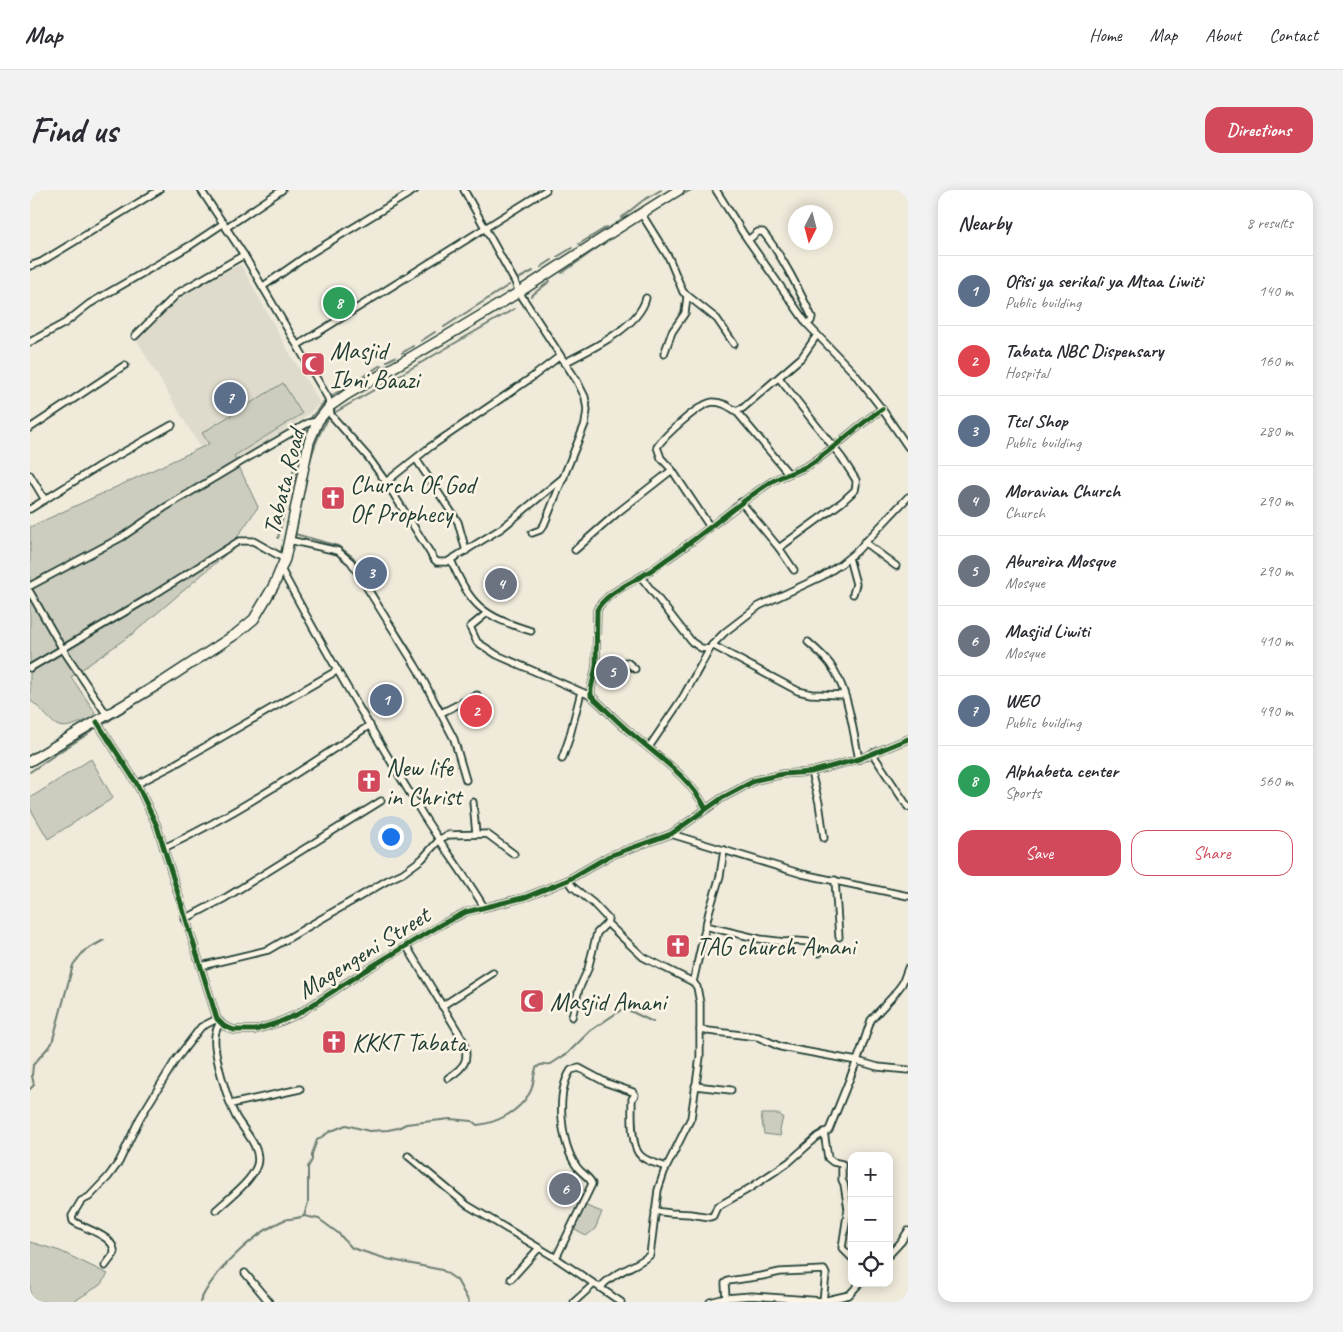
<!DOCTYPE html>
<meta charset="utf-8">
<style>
body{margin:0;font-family:Caveat,sans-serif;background:#f2f2f3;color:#2b2b33}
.controls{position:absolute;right:15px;bottom:15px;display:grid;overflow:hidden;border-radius:10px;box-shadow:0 2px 12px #0003}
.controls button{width:45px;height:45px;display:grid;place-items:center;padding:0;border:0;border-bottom:1px solid #e1e1e2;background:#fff;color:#2b2b33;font:25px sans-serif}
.compass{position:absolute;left:758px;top:15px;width:45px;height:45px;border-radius:50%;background:#fff;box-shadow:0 2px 12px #0003;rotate:186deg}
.you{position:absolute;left:360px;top:646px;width:18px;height:18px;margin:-12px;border:4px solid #fff;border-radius:50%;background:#1a73e8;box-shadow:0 0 0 8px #1a73e833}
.badge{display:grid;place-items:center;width:32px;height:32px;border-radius:50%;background:#d1495b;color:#fff;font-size:16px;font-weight:700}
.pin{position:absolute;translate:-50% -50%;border:2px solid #fff;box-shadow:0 1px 5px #0006}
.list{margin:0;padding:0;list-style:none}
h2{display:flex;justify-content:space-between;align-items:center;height:65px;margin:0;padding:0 20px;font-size:21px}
h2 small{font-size:16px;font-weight:400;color:#7c7c81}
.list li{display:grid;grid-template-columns:32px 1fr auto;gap:15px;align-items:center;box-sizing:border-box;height:70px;padding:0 20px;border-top:1px solid #e1e1e2}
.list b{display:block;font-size:19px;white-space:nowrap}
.list p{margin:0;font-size:16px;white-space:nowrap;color:#7c7c81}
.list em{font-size:16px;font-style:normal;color:#7c7c81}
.actions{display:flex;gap:10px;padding:15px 20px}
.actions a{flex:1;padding:11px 0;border:1px solid #d1495b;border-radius:15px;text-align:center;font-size:18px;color:#d1495b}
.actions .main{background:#d1495b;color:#fff}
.icon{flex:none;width:28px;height:28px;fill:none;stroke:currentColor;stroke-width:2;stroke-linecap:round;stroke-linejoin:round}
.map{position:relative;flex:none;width:878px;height:1112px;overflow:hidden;border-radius:15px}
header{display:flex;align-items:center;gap:30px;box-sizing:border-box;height:70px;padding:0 25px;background:#fff;border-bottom:1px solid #e1e1e2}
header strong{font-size:24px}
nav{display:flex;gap:28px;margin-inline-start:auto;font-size:18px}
.intro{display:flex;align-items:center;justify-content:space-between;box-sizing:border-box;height:120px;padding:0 30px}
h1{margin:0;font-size:35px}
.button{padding:12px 22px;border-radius:15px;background:#d1495b;color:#fff;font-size:18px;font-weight:700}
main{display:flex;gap:30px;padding:0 30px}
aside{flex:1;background:#fff;border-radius:15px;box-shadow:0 2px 12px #0003}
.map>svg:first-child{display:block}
</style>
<header>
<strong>Map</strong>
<nav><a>Home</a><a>Map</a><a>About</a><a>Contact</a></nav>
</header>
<div class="intro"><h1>Find us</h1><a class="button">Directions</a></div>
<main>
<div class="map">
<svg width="878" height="1112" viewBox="0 0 878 1112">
<rect width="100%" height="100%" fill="#efeada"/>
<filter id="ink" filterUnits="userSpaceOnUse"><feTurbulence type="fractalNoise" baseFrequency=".02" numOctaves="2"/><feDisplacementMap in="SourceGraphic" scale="10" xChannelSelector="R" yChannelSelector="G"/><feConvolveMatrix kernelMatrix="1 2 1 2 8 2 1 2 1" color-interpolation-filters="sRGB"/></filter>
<g filter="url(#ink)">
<path fill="#dedbcc" d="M211 75 256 157 290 213 276 226 232 256 198 276 179 272 106 149 150 108 167 95 192 81Z"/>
<g fill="#cccdbf" stroke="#76857a">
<path d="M253 193 272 224 204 266 228 317 195 365 105 442 41 487 65 522 63 527C20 547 30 534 0 510V337L179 254 172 243Z"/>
<path d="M61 569 83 608 18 649 0 618V608Z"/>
<path d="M731 924H749L753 927 750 940 751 946 734 944Z"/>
<path d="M556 1016 572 1022 565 1039 556 1046 541 1038 550 1021Z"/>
<path d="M0 1052 30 1061 78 1084 70 1095 43 1112H0Z"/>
</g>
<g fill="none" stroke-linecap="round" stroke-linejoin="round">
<g stroke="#6c7d71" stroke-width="2">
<path d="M653 4 661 0"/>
<path d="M612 11 631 0"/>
<path d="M591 28 611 12"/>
<path d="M549 54 577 37"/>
<path d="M527 67 542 58"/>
<path d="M511 77 522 70"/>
<path d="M532 83 584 46"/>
<path d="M490 88 503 81"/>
<path d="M501 106 520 91"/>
<path d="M414 137 479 95"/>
<path d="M391 151 405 142"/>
<path d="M372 163 383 156"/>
<path d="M357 171 365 167"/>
<path d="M343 180 351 175"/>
<path d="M322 193 337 184"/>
<path d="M301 206 318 196"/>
<path d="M304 223 484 119"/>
<path d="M280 229 296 210"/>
<path d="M265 344 308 356 323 367 328 374 352 416 383 464 396 489"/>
<path d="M265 347C271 312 278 258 298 229"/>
<path d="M248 348 265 274 277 237"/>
<path d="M261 363 263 356"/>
<path d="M230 428 249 396 252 386"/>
<path d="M182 465 209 447"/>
<path d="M406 508 413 519"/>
<path d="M71 536 111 510"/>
<path d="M0 582 29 562 58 544"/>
<path d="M0 899 4 895 2 886 3 875 22 853 43 775 54 761 74 750"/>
<path d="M274 1026 278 1013V977L282 970V964L287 950 299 942 316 935 339 941 358 940 368 938 376 934 420 929 442 931 447 935C467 933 488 922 499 904 504 897 503 887 506 878L510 875 521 874 538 863 560 841 594 818 623 832"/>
<path d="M274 1026 289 1029 308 1043 322 1058 357 1069 412 1080 427 1090 439 1112"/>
<path d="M170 1112C182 1083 223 1044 252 1031 258 1028 267 1029 274 1026"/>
</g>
<defs>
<g id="minor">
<path d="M171 0 214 65 298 208 301 225 338 267 356 292 404 369 407 372H417L472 338 534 287"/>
<path d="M434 0 485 92 489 102 547 191 555 207 557 220 555 234 514 335 510 340 502 343"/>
<path d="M686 0 713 43 777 134 824 183 852 219 878 257"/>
<path d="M611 23 639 68 653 102 687 129 704 154"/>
<path d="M197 37 252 0"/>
<path d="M718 50 728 42H733C753 67 768 98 782 127L781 131 777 134"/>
<path d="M0 76 11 72 129 0"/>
<path d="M232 97 278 65 385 0"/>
<path d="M105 146 148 103 214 65"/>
<path d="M0 152 35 133 59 114 161 55 194 33"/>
<path d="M268 155 516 0"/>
<path d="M634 164 642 142 655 123 657 107"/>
<path d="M534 173C560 160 609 137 616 108"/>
<path d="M706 221 758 283"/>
<path d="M0 238 95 175"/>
<path d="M386 269 428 332 436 361"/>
<path d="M0 285 15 310"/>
<path d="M356 292 400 257 501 188 530 166"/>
<path d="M711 312 749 358 764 380"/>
<path d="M0 319 67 277 142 235"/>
<path d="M680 337 642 280 631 268 627 257C635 245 670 213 683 212 692 212 698 216 706 221L713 218 772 167 787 145"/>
<path d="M259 350 308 361 321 372 388 480 401 505 424 549 436 590"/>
<path d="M834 352 866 376"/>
<path d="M749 358 812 312 825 300 826 295V290L812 268 749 188"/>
<path d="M545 360 587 323 642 280"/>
<path d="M819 368 826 394 823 404"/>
<path d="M421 370C441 417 453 426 501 441"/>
<path d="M251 379C295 462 344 544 393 625 413 657 435 685 454 717"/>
<path d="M611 387 662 452 671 458 679 459"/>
<path d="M0 396 92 347 134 318 226 263 278 233 288 231"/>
<path d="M0 402 32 458 77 525"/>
<path d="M457 423 440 437 447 452 467 465 561 506"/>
<path d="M778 452C786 459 794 466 800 474 819 500 822 538 829 569"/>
<path d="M682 455 768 501 781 504 814 505"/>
<path d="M566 476 597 472 605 479"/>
<path d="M0 478 122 406 209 351H223L255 369"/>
<path d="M411 523 447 505"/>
<path d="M67 532 107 594 127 636 187 829 194 836 204 840H225L247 833 268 824 336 780 412 734 436 722 496 707 538 690 579 666 641 644 692 608 726 590 753 584 781 582 829 569 878 549"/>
<path d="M619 557 653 507 682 455 695 442 729 416 793 386 811 374 827 361 878 307"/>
<path d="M842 563 878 617"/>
<path d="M532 569 539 549 551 502"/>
<path d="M781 582 789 613 794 648"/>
<path d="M107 594 140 577 308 480"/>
<path d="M443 612 446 644"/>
<path d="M676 619C659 586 628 567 601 543 587 532 575 518 561 506V499L566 476 567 420C573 406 598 394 612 386 621 381 629 375 637 369 673 345 705 315 741 292 754 284 767 282 779 275 805 258 827 236 852 219"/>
<path d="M641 644 772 684 878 706"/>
<path d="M134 658C206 624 274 579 340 535"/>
<path d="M538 690 543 697 563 713 578 729 577 733 567 743 558 779 549 799 542 827"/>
<path d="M805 690 809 747"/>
<path d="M155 729 195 708 351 611"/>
<path d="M675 736 730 749 755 752 767 751 779 752 789 763"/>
<path d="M377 757 433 850C440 870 435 877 418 888"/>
<path d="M171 776 238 760 358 690 373 683 392 669 410 649 418 645 457 644 484 664"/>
<path d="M663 792 679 722 690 686 694 660"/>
<path d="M412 816 463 783"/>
<path d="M670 840 728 847 751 857 827 871 848 877 878 880"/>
<path d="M665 896 701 900"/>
<path d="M201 914 270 899"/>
<path d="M794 942 798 968 803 972 812 974V990L814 994 818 1019 812 1058 822 1068"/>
<path d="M378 966 437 1015 526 1068 591 1112"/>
<path d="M186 1020C198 1009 222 991 227 975 232 958 214 941 206 927 198 912 183 863 185 847 185 841 188 837 190 832"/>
<path d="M625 1021 640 1023 660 1024 680 1027 683 1026 687 1017 720 998 759 972 787 947 799 940 830 863 841 830 863 806 872 794 878 778"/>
<path d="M859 1065 871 1052 878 1041"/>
<path d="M526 1068 562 994C560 987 552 984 547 977 531 954 525 904 541 880L549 878 577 893 603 902 605 905 602 909C602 923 600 957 611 966 617 972 629 974 636 977"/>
<path d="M75 1076 84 1064C87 1046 54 1039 43 1031L42 1026 51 1011 59 1007 78 987 89 972 110 928 145 871 171 837 187 829"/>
<path d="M215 1083 239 1112"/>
<path d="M481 1089 509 1058"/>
<path d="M571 1097C582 1083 605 1077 620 1065L628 1000 634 982 661 928 670 867V813L667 797 663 792 613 767 577 733"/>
<path d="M696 1108 695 1093 698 1091 732 1086 750 1082 794 1080 796 1084 793 1111"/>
<path d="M544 1112 564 1094"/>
<path d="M680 1112 696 1108 721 1106 793 1111 819 1105 830 1093"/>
</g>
<path id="secondary" d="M0 571 134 491 206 444 224 429 244 395 255 369 279 252 288 231 300 216 316 205C374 171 432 138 489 102 542 68 595 33 649 0"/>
</defs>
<use href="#minor" stroke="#1f3d34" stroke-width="9"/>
<use href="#secondary" stroke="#1f3d34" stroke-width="12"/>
<use href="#minor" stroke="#fcf5e5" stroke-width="5.5"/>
<use href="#secondary" stroke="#fcf5e5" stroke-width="9"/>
<defs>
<g id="cycleway">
<path d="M67 532 107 594 127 636 187 829 194 836 204 840H225L247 833 268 824 336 780 412 734 436 722 496 707 538 690 579 666 641 644 692 608 726 590 753 584 781 582 829 569 878 549"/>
<path d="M676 619C659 586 628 567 601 543 587 532 575 518 561 506V499L566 476 567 420C573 406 598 394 612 386 621 381 629 375 637 369 673 345 705 315 741 292 754 284 767 282 779 275 805 258 827 236 852 219"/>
</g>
</defs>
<use href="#cycleway" stroke="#fcf5e5" stroke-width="8"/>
<use href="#cycleway" stroke="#1b5e20" stroke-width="5"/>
</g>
</g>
<defs>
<symbol id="mosque-square" viewBox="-11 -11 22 22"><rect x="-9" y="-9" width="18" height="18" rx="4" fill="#d1495b" stroke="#fcf5e5"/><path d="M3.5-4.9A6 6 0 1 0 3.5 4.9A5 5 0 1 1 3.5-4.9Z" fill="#fff"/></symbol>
<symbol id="church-square" viewBox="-11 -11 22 22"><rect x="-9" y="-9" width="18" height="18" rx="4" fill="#d1495b" stroke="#fcf5e5"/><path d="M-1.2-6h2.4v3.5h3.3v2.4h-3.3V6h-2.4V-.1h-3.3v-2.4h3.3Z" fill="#fff"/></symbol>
</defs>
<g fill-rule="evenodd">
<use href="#mosque-square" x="269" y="160" width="28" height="28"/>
<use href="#church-square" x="289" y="294" width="28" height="28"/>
<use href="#church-square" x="325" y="577" width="28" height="28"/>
<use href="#church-square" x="634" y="742" width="28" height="28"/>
<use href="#mosque-square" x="488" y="797" width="28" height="28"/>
<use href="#church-square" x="290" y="838" width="28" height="28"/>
</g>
<g text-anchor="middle" stroke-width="5" stroke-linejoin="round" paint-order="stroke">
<g font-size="25" fill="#1f3d34" stroke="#fcf5e5" text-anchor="start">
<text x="300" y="169">Masjid<tspan x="300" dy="29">Ibni Baazi</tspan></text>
<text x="320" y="303">Church Of God<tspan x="320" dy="29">Of Prophecy</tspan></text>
<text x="356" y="586">New life<tspan x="356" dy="29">in Christ</tspan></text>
<text x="666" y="765">TAG church Amani</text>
<text x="520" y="820">Masjid Amani</text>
<text x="322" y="861">KKKT Tabata</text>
</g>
<g font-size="25" fill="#1f3d34" stroke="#fcf5e5">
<text transform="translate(253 292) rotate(-76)" y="9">Tabata Road</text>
<text transform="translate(333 762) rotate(-32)" y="9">Magengeni Street</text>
</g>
</g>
</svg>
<div class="controls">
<button>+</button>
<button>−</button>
<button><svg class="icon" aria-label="locate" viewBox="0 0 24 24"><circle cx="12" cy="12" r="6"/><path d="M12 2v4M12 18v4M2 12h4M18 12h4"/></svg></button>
</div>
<svg class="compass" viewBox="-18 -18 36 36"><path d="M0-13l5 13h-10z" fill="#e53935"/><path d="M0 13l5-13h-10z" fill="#7c7c81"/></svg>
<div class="you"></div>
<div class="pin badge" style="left:356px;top:510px;background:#5c6f8a">1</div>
<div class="pin badge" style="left:446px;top:521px;background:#e0444e">2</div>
<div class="pin badge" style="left:341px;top:383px;background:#5c6f8a">3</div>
<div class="pin badge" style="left:471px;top:394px;background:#6b7280">4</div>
<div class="pin badge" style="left:582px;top:482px;background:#6b7280">5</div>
<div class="pin badge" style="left:535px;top:999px;background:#6b7280">6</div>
<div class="pin badge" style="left:200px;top:208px;background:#5c6f8a">7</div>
<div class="pin badge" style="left:309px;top:113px;background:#2e9e5b">8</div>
</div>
<aside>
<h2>Nearby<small>8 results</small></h2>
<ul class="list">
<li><span class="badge" style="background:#5c6f8a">1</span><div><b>Ofisi ya serikali ya Mtaa Liwiti</b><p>Public building</p></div><em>140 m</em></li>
<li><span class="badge" style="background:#e0444e">2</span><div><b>Tabata NBC Dispensary</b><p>Hospital</p></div><em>160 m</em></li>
<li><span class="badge" style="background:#5c6f8a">3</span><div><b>Ttcl Shop</b><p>Public building</p></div><em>280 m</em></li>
<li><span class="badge" style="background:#6b7280">4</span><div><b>Moravian Church</b><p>Church</p></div><em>290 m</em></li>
<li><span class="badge" style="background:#6b7280">5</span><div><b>Abureira Mosque</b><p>Mosque</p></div><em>290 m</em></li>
<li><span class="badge" style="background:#6b7280">6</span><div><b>Masjid Liwiti</b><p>Mosque</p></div><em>410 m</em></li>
<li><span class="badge" style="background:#5c6f8a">7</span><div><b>WEO</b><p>Public building</p></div><em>490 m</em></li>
<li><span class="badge" style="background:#2e9e5b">8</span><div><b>Alphabeta center</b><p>Sports</p></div><em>560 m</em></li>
</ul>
<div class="actions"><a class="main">Save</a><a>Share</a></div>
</aside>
</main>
